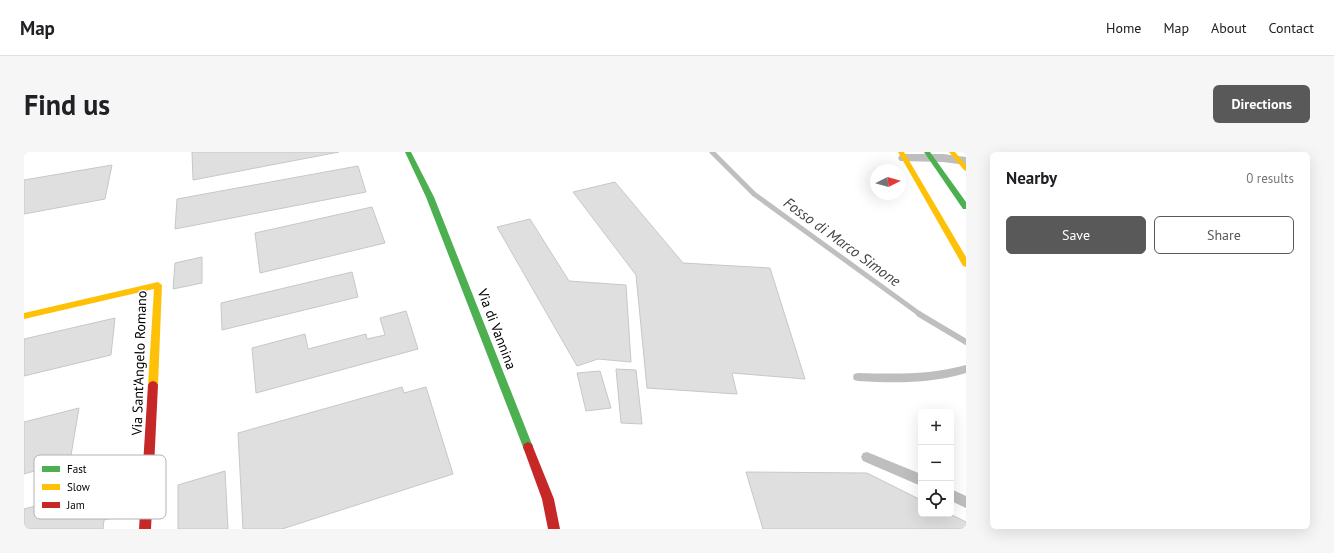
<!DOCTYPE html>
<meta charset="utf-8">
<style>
body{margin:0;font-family:"PT Sans",sans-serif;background:#f6f6f6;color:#202124}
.controls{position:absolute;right:12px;bottom:12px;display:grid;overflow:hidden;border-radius:6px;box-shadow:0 4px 16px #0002}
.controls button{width:36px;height:36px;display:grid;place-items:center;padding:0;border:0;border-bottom:1px solid #e0e0e0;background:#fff;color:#202124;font:20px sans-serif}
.compass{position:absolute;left:846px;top:12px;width:36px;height:36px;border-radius:50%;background:#fff;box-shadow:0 4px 16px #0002;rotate:84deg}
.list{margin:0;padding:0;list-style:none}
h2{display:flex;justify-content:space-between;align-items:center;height:52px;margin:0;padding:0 16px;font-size:17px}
h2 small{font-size:13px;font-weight:400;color:#757577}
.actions{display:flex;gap:8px;padding:12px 16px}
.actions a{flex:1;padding:9px 0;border:1px solid #595959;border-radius:6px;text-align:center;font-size:14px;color:#595959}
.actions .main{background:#595959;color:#fff}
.icon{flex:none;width:22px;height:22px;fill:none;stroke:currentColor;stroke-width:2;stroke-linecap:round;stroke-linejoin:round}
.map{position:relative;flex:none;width:942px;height:377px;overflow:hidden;border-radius:6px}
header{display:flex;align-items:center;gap:24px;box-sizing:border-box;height:56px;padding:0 20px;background:#fff;border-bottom:1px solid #e0e0e0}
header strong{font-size:19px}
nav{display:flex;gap:22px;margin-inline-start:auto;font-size:14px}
.intro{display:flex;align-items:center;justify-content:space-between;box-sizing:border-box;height:96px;padding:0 24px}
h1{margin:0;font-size:28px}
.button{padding:10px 18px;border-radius:6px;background:#595959;color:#fff;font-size:14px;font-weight:700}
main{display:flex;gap:24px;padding:0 24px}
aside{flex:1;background:#fff;border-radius:6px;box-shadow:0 4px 16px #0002}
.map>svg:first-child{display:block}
</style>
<header>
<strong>Map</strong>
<nav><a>Home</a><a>Map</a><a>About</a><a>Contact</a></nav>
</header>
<div class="intro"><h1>Find us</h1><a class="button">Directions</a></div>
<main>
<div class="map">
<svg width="942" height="377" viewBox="0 0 942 377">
<rect width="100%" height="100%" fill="#fff"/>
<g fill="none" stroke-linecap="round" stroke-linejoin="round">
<path stroke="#bfbfbf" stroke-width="5" d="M688 0 730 42 897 163"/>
<path stroke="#bfbfbf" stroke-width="6" d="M895 162 942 190"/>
</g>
<g fill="#dfdfdf" stroke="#c7c7c7">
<path d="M168 0H315L169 28Z"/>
<path d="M88 13 81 47 0 62V28Z"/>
<path d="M334 14 342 40 151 77 153 47Z"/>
<path d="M591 30 659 111 746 116 781 227 708 221 713 242 623 236 612 123 549 40Z"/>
<path d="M348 55 361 91 236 121 231 81Z"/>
<path d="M506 67 545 129 602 133 607 210 574 207 553 214 473 75Z"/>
<path d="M178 105V131L149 137 151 111Z"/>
<path d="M328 120 334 145 198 178 197 151Z"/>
<path d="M382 159 394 197 232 241 228 196 281 182 284 197 342 182 343 187 361 183 356 166Z"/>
<path d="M91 166 87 203 0 224V187Z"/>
<path d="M592 217 612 218 618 272 597 271Z"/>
<path d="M576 219 587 256 562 259 553 221Z"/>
<path d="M378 235 380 241 402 235 429 322 258 377H219L214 281Z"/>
<path d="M55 256 46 309 0 322V270Z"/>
<path d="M201 319 204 377H154V333Z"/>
<path d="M722 320 843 321 897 348V362H926L942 370V377H739Z"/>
<path d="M92 332 88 366 80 368 79 377H0V357Z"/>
</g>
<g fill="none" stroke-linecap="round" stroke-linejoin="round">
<g fill="#bebebe" fill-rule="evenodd">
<path d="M942 213V221C906 232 871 231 834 229L830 228 829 225 830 222 834 221C871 222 906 223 942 213Z"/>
<path d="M843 300 897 322V334L839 309 837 305 839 301Z"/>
<path d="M927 337 942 344V356L927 349Z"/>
</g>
<path fill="#bebebe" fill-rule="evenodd" d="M881 2H919L942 5V13L919 10 876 9 874 6 876 3Z"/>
<g fill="#4caf50" fill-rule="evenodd">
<path d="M381 0H387L410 45 509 295 508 298 504 300 500 298 499 295 402 45Z"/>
<path d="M900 0H906L942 50V57H939Z"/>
</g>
<g fill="#ffc107" fill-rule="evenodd">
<path d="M874 0H880L942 105V115L939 114Z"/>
<path d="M925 0H931L942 13V19L940 18Z"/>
<path d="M134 130 138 133 134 233 132 236 129 237 126 236 124 233 130 137 0 167V161Z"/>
</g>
<g fill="#c62828" fill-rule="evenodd">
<path d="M129 229 132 230 134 233 127 377H115L124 233 126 230Z"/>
<path d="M504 290 508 292 509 295 530 347 536 377H524L518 347 499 295 500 292Z"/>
</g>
</g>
<g text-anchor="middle" stroke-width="3" stroke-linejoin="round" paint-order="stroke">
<g font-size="14" fill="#000" stroke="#fff">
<text transform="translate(473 177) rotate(69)" y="5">Via di Vannina</text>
<text transform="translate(115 211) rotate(-88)" y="5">Via Sant'Angelo Romano</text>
</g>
<g font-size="15" font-style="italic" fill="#444" stroke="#fff">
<text transform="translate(818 90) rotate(36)" y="5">Fosso di Marco Simone</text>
</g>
</g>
<rect x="10" y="303" width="132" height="64" rx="6" fill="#fff" stroke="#b2b2b2" stroke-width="1"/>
<rect x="18" y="314" width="18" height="6" fill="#4caf50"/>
<rect x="18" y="332" width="18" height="6" fill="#ffc107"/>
<rect x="18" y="350" width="18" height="6" fill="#c62828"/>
<g font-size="11" fill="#000">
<text x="43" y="321">Fast</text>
<text x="43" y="339">Slow</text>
<text x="43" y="357">Jam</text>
</g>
</svg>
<div class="controls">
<button>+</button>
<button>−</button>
<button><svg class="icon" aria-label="locate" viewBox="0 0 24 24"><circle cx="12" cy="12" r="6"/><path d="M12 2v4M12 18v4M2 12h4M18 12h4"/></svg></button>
</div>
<svg class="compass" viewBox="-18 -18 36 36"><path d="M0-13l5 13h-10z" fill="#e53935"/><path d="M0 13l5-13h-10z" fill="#757577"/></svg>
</div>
<aside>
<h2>Nearby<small>0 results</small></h2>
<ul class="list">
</ul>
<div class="actions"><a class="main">Save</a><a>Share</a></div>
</aside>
</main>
